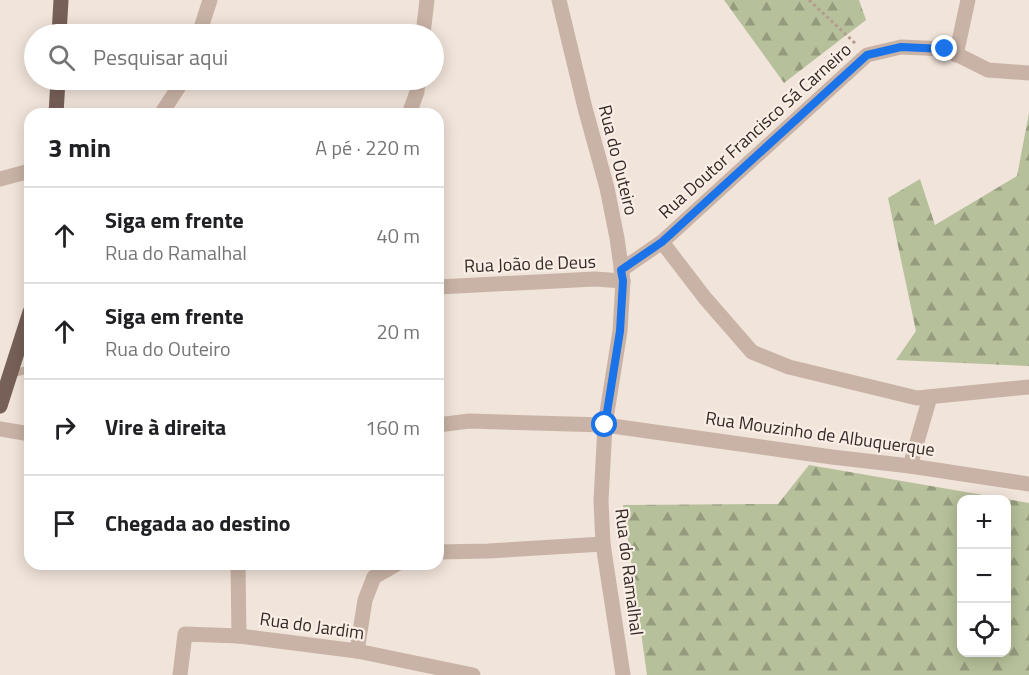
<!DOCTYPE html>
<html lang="pt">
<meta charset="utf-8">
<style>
body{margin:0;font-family:"Titillium Web",sans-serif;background:#f6f6f6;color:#202124}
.controls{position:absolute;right:18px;bottom:18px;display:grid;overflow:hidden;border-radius:12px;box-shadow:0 3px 15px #0003}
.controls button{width:54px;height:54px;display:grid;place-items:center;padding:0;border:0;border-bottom:2px solid #e0e0e0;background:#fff;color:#202124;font:30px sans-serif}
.stop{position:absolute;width:18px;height:18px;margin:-14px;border:4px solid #1a73e8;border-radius:50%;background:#fff}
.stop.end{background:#1a73e8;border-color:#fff;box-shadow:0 2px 6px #0008}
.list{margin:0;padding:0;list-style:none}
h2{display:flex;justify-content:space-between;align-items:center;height:78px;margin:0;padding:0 24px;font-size:26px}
h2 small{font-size:20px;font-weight:400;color:#757577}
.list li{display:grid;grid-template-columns:39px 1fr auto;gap:18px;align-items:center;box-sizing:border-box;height:96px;padding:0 24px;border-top:2px solid #e0e0e0}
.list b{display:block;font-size:22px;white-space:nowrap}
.list p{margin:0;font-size:20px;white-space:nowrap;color:#757577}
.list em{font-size:20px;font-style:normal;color:#757577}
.icon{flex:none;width:33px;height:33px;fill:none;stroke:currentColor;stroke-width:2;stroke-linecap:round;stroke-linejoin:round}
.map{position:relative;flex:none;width:1029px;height:675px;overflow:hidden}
.search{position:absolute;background:#fff;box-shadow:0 3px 15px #0003;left:24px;top:24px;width:420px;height:66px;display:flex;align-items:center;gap:15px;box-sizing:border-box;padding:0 21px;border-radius:33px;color:#757577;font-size:22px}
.panel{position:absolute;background:#fff;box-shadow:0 3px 15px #0003;left:24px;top:108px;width:420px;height:462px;border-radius:18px}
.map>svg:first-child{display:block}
</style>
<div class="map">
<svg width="1029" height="675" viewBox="0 0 1029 675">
<defs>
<pattern id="forest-firs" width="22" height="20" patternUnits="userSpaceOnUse" patternTransform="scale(1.5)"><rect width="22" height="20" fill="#b6c09a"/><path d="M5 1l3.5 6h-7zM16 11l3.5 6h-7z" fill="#959c7e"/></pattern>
</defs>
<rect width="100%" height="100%" fill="#f1e4da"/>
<g fill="url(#forest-firs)" fill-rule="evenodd">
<path d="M724 0H859L866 20 784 83Z"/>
<path d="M1029 113V366L896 360 916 331 888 198 920 179 935 225 1017 176Z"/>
<path d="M809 465 1029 503V675H647L623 505 778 504ZM962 500H1006V652H962Z"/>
</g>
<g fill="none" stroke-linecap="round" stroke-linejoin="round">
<path stroke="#b49d90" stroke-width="3" stroke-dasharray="3 3" stroke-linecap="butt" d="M809 0 856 44"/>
<path stroke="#c9b3a6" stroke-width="8" d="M11 374 30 369"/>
<g stroke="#c9b3a6" stroke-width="15">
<path d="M199 34 210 0"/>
<path d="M423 34 427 0"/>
<path d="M956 55 968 0"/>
<path d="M161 114 178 88 181 80"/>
<path d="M409 114 417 92 418 80"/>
<path d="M0 179 30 171"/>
<path d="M662 242 705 298 752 352 789 367 917 398 1029 387"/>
<path d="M621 270 662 242 867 55 901 47 946 49 988 70 1029 73"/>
<path d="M438 287 595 279 623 281"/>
<path d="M438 425 469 421 605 425 832 457 910 466 1029 484"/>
<path d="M0 429 30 434"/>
<path d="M910 466 930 397"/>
<path d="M438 552 488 551 603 544"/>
<path d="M238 564 239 636"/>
<path d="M357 651 365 600 374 577 397 564"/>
<path d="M180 675 185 634 239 636 357 651 473 675"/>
</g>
<path stroke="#c9b3a6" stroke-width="15" d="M559 0 585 108 607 188 617 238 623 281 620 331 605 425 601 501 603 544 623 675"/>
<g stroke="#776058" stroke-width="15">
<path d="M59 34 61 0"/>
<path d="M56 114 58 80"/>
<path d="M0 406 30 312"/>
</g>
</g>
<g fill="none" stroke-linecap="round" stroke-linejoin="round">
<path stroke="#1a73e8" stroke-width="8" d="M605 425 620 331 623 281 621 270 662 242 867 55 901 47 945 49"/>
</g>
<g text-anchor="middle" stroke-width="4.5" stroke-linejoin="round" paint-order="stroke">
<g font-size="18" fill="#352a27" stroke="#f9eee6">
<text transform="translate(755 131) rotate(-42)" y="6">Rua Doutor Francisco Sá Carneiro</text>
<text transform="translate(618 160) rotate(76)" y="6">Rua do Outeiro</text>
<text transform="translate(530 264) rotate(-2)" y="6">Rua João de Deus</text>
<text transform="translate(820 434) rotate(8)" y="6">Rua Mouzinho de Albuquerque</text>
<text transform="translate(629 572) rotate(83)" y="6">Rua do Ramalhal</text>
<text transform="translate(312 626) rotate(8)" y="6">Rua do Jardim</text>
</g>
</g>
</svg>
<div class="controls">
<button>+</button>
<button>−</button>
<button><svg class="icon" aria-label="locate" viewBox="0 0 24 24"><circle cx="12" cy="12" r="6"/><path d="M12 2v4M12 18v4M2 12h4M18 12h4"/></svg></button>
</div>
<div class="stop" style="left:605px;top:425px"></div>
<div class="stop end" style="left:945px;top:49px"></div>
<div class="search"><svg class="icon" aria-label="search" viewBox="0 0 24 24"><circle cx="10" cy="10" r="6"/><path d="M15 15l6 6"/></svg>Pesquisar aqui</div>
<section class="panel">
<h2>3 min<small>A pé · 220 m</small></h2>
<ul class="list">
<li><svg class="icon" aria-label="ahead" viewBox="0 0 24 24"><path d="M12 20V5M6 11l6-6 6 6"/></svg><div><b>Siga em frente</b><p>Rua do Ramalhal</p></div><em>40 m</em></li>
<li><svg class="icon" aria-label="ahead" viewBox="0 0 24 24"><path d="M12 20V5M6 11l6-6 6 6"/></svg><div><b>Siga em frente</b><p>Rua do Outeiro</p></div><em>20 m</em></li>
<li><svg class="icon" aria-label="right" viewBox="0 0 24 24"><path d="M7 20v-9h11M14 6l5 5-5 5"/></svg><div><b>Vire à direita</b></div><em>160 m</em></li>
<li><svg class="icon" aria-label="arrive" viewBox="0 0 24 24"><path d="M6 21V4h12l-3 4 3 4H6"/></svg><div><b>Chegada ao destino</b></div></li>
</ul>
</section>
</div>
